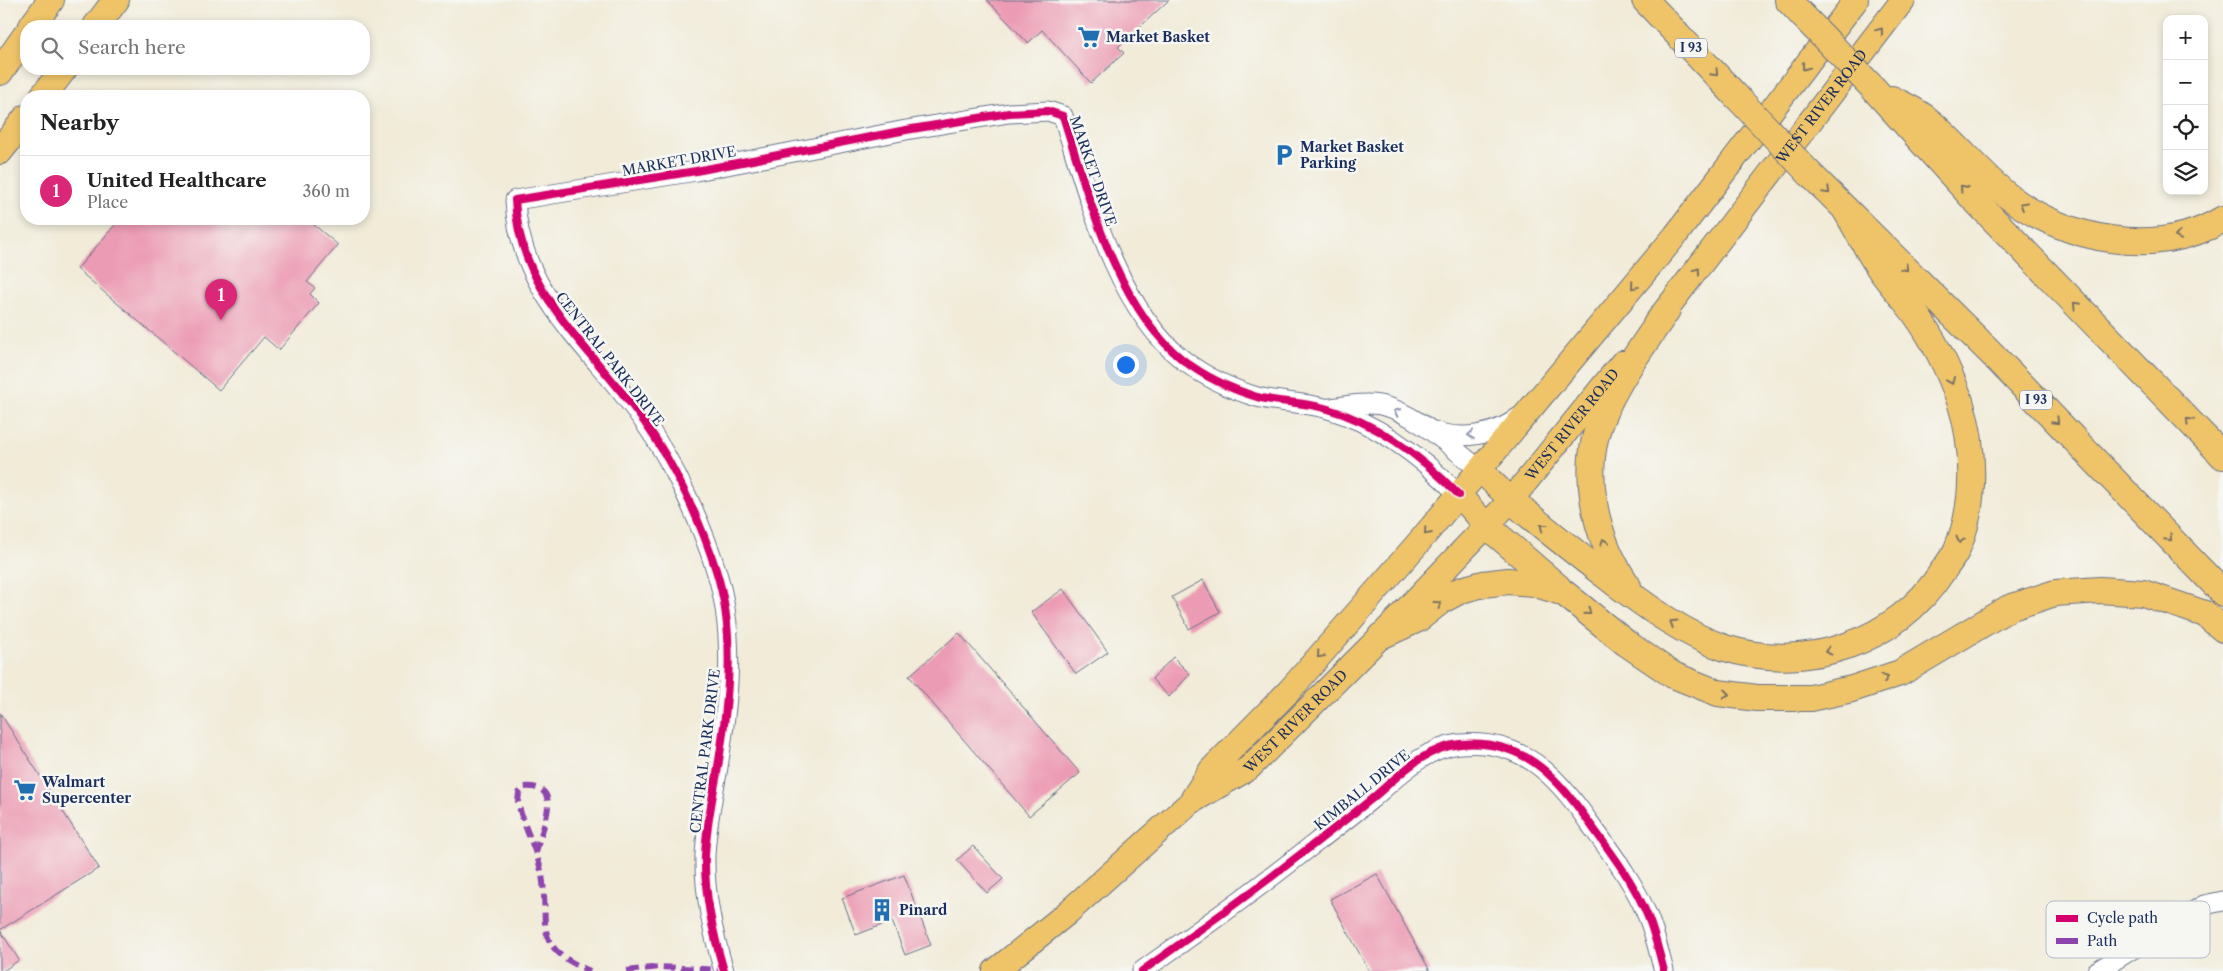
<!DOCTYPE html>
<meta charset="utf-8">
<style>
body{margin:0;font-family:"Libre Caslon Text",serif;background:#f6f6f6;color:#222}
.controls{position:absolute;right:15px;top:15px;display:grid;overflow:hidden;border-radius:10px;box-shadow:0 2px 8px #0003}
.controls button{width:45px;height:45px;display:grid;place-items:center;padding:0;border:0;border-bottom:1px solid #e0e0e0;background:#fff;color:#222;font:25px sans-serif}
.you{position:absolute;left:1125px;top:364px;width:18px;height:18px;margin:-12px;border:4px solid #fff;border-radius:50%;background:#1a73e8;box-shadow:0 0 0 8px #1a73e833}
.badge{display:grid;place-items:center;width:32px;height:32px;border-radius:50%;background:#db2777;color:#fff;font-size:16px;font-weight:700}
.pin{position:absolute;translate:-50% -41px;filter:drop-shadow(0 1px 2px #0008)}
.pin::after{content:'';position:absolute;top:26px;width:18px;height:15px;background:inherit;clip-path:polygon(0 0,100% 0,50% 100%)}
.list{margin:0;padding:0;list-style:none}
h2{display:flex;justify-content:space-between;align-items:center;height:65px;margin:0;padding:0 20px;font-size:21px}
h2 small{font-size:16px;font-weight:400;color:#767676}
.list li{display:grid;grid-template-columns:32px 1fr auto;gap:15px;align-items:center;box-sizing:border-box;height:70px;padding:0 20px;border-top:1px solid #e0e0e0}
.list b{display:block;font-size:19px;white-space:nowrap}
.list p{margin:0;font-size:16px;white-space:nowrap;color:#767676}
.list em{font-size:16px;font-style:normal;color:#767676}
.icon{flex:none;width:28px;height:28px;fill:none;stroke:currentColor;stroke-width:2;stroke-linecap:round;stroke-linejoin:round}
.map{position:relative;flex:none;width:2223px;height:971px;overflow:hidden}
.search{position:absolute;background:#fff;box-shadow:0 2px 8px #0003;left:20px;top:20px;width:350px;height:55px;display:flex;align-items:center;gap:12px;box-sizing:border-box;padding:0 18px;border-radius:20px;color:#767676;font-size:19px}
.panel{position:absolute;background:#fff;box-shadow:0 2px 8px #0003;left:20px;top:90px;width:350px;height:135px;border-radius:20px}
.map>svg:first-child{display:block}
</style>
<div class="map">
<svg width="2223" height="971" viewBox="0 0 2223 971">
<rect width="100%" height="100%" fill="#f6f6f2"/>
<filter id="ink" filterUnits="userSpaceOnUse"><feTurbulence type="fractalNoise" baseFrequency=".02" numOctaves="2"/><feDisplacementMap in="SourceGraphic" scale="10" xChannelSelector="R" yChannelSelector="G"/><feConvolveMatrix kernelMatrix="1 2 1 2 8 2 1 2 1" color-interpolation-filters="sRGB"/></filter>
<filter id="wash" filterUnits="userSpaceOnUse"><feTurbulence type="fractalNoise" baseFrequency=".0096" numOctaves="4" result="noise"/><feDisplacementMap in="SourceGraphic" scale="20" xChannelSelector="R" yChannelSelector="G"/><feGaussianBlur stdDeviation="1.12" result="paint"/><feColorMatrix in="noise" values="0 0 0 0 0 0 0 0 0 0 0 0 0 0 0 0 0 1.4 0 .05"/><feComposite in="paint" operator="in"/></filter>
<g filter="url(#wash)">
<rect width="100%" height="100%" fill="#f1ebd8"/>
<g id="blocks">
<g fill="#ec9bb4">
<path d="M987 0H1169L1118 47 1124 53 1091 83 1042 30 1028 43Z"/>
<path d="M120 219H307L338 245 307 282 315 288 310 294 319 303 279 350 264 337 219 390 77 269Z"/>
<path d="M1203 580 1220 612 1189 629 1172 597Z"/>
<path d="M1063 589 1108 652 1076 674 1031 612Z"/>
<path d="M959 633 1080 773 1029 816 909 676Z"/>
<path d="M1173 657 1190 674 1169 697 1152 679Z"/>
<path d="M0 713 99 868 0 930 19 960 3 971H0Z"/>
<path d="M973 846 1003 879 987 893 957 860Z"/>
<path d="M1377 874 1430 971H1369L1330 899Z"/>
<path d="M904 875 931 945 905 955 892 921 856 935 842 898Z"/>
</g>
</g>
</g>
<g filter="url(#ink)">
<use href="#blocks" fill-opacity="0" stroke="#667189" stroke-width="1"/>
<g fill="none" stroke-linecap="round" stroke-linejoin="round">
<defs>
<g id="minor">
<path d="M1330 408C1346 406 1364 402 1380 405 1415 412 1452 448 1480 470"/>
<path d="M1434 431C1461 441 1497 435 1519 417"/>
<path d="M724 971C713 934 704 894 705 856 706 828 712 800 717 773 728 706 737 635 716 570 701 522 674 464 645 423 595 350 519 296 515 200L696 171 906 130 1009 113 1048 111 1063 116C1088 194 1116 307 1183 360 1205 377 1231 389 1257 397 1281 403 1305 402 1328 409 1379 424 1423 458 1459 495"/>
<path d="M1142 971C1191 936 1241 901 1288 864 1315 843 1342 823 1369 801 1396 779 1422 748 1460 744 1521 738 1556 775 1588 821 1610 851 1634 882 1648 917 1655 934 1659 953 1664 971"/>
<path d="M2097 971 2204 905 2223 901"/>
</g>
<g id="major">
<path id="s1" d="M1655 324 1903 0"/>
<path d="M1480 470 1511 500"/>
<path d="M1459 495 1487 526"/>
<path d="M1193 798 1211 770 1289 691 1419 542 1675 236 1856 0"/>
<path id="s2" d="M995 971 1066 914 1191 802 1249 768 1381 636 1511 500 1622 363"/>
</g>
<g id="highway">
<path d="M1645 0 1737 97"/>
<path d="M1788 0 1801 14"/>
<path d="M32 26 51 0"/>
<path d="M96 26 116 0"/>
<path d="M0 72 26 35"/>
<path d="M1874 89 1971 196 2223 456"/>
<path d="M43 96 64 69"/>
<path d="M1892 99C1903 105 1918 111 1928 120 1956 143 1979 173 2008 196 2066 241 2158 259 2223 219"/>
<path d="M0 151 26 118"/>
<path d="M1808 172 1989 351 2223 593"/>
<path d="M1511 500C1544 528 1577 554 1611 580 1646 606 1683 634 1725 648 1805 673 1896 643 1942 572 1947 565 1954 557 1957 549 1976 505 1975 447 1960 401 1949 370 1933 338 1914 312 1903 297 1890 284 1880 269 1867 250 1857 229 1845 209"/>
<path d="M1487 526 1558 587"/>
<path d="M1628 586C1593 536 1578 464 1606 408 1622 373 1646 342 1667 310"/>
<path d="M1381 636 1418 619 1442 600 1461 590 1483 584 1508 581 1533 583 1564 593 1626 643 1673 675 1718 693 1757 698H1811L1852 689 1900 673 2009 608 2055 593 2100 590 2143 593 2205 614 2223 629"/>
</g>
</defs>
<use href="#minor" stroke="#667189" stroke-width="21"/>
<use href="#major" stroke="#667189" stroke-width="26"/>
<use href="#highway" stroke="#667189" stroke-width="28"/>
<use href="#minor" stroke="#fff" stroke-width="19"/>
<use href="#major" stroke="#efc469" stroke-width="24"/>
<use href="#highway" stroke="#efc469" stroke-width="26"/>
<defs>
<g id="highway-bridge">
<path d="M1801 14 1874 89"/>
<path d="M1737 97 1808 172"/>
</g>
</defs>
<use href="#highway-bridge" stroke="#667189" stroke-width="28" stroke-linecap="butt"/>
<use href="#highway-bridge" stroke="#efc469" stroke-width="26"/>
<g stroke="#8e44ad" stroke-width="6" stroke-dasharray="12 6" stroke-linecap="butt">
<path d="M536 853C540 830 567 784 524 787L519 793 518 802C523 827 537 849 542 875 550 926 530 946 590 971"/>
<path d="M627 971 660 967 724 970"/>
</g>
<defs>
<g id="cycleway">
<path d="M724 971C713 934 704 894 705 856 706 828 712 800 717 773 728 706 737 635 716 570 701 522 674 464 645 423 595 350 519 296 515 200L696 171 906 130 1009 113 1048 111 1063 116C1088 194 1116 307 1183 360 1205 377 1231 389 1257 397 1281 403 1305 402 1328 409 1379 424 1423 458 1459 495"/>
<path d="M1142 971C1191 936 1241 901 1288 864 1315 843 1342 823 1369 801 1396 779 1422 748 1460 744 1521 738 1556 775 1588 821 1610 851 1634 882 1648 917 1655 934 1659 953 1664 971"/>
</g>
</defs>
<use href="#cycleway" stroke="#f6f6f2" stroke-width="11"/>
<use href="#cycleway" stroke="#d6006c" stroke-width="8"/>
</g>
<defs><path id="oneway-chevron" d="M-2-3.5L2.5 0L-2 3.5" fill="none" stroke-width="1.6" stroke-linecap="round" stroke-linejoin="round" transform="scale(1.25)"/></defs>
<g stroke="#7a7263">
<use href="#oneway-chevron" transform="translate(1880 31) rotate(-53)"/>
<use href="#oneway-chevron" transform="translate(1805 67) rotate(127)"/>
<use href="#oneway-chevron" transform="translate(1715 73) rotate(46)"/>
<use href="#oneway-chevron" transform="translate(1963 188) rotate(-132)"/>
<use href="#oneway-chevron" transform="translate(1827 191) rotate(45)"/>
<use href="#oneway-chevron" transform="translate(2023 205) rotate(-149)"/>
<use href="#oneway-chevron" transform="translate(2178 236) rotate(169)"/>
<use href="#oneway-chevron" transform="translate(1905 268) rotate(45)"/>
<use href="#oneway-chevron" transform="translate(1697 271) rotate(-53)"/>
<use href="#oneway-chevron" transform="translate(1634 286) rotate(130)"/>
<use href="#oneway-chevron" transform="translate(2076 305) rotate(-134)"/>
<use href="#oneway-chevron" transform="translate(1951 381) rotate(67)"/>
<use href="#oneway-chevron" transform="translate(2056 421) rotate(46)"/>
<use href="#oneway-chevron" transform="translate(2189 421) rotate(-134)"/>
<use href="#oneway-chevron" transform="translate(1543 527) rotate(-142)"/>
<use href="#oneway-chevron" transform="translate(1427 532) rotate(131)"/>
<use href="#oneway-chevron" transform="translate(2169 538) rotate(46)"/>
<use href="#oneway-chevron" transform="translate(1960 540) rotate(105)"/>
<use href="#oneway-chevron" transform="translate(1604 542) rotate(-109)"/>
<use href="#oneway-chevron" transform="translate(1438 604) rotate(-36)"/>
<use href="#oneway-chevron" transform="translate(1588 612) rotate(39)"/>
<use href="#oneway-chevron" transform="translate(1673 623) rotate(-148)"/>
<use href="#oneway-chevron" transform="translate(1828 651) rotate(166)"/>
<use href="#oneway-chevron" transform="translate(1320 655) rotate(131)"/>
<use href="#oneway-chevron" transform="translate(1885 678) rotate(-18)"/>
<use href="#oneway-chevron" transform="translate(1726 694) rotate(8)"/>
</g>
<g stroke="#8d97ae">
<use href="#oneway-chevron" transform="translate(1397 412) rotate(-157)"/>
<use href="#oneway-chevron" transform="translate(1471 435) rotate(175)"/>
</g>
</g>
<defs>
<symbol id="supermarket-bare" viewBox="-9 -9 18 18"><path d="M-6-5.5h2.5l.6 2H6L4.5 2H-2.5L-4.4-4H-6ZM-1.5 3.2a1.3 1.3 0 1 0 .1 0ZM3 3.2a1.3 1.3 0 1 0 .1 0Z" fill="#1f6fb2" stroke="#f6f6f2" stroke-width="2.5" paint-order="stroke"/></symbol>
<symbol id="parking-bare" viewBox="-9 -9 18 18"><path d="M-3.5-5.5H1a3.5 3.5 0 0 1 0 7H-1V5.5H-3.5ZM-1-3.4V-.6H.8a1.4 1.4 0 0 0 0-2.8Z" fill="#1f6fb2" stroke="#f6f6f2" stroke-width="2.5" paint-order="stroke"/></symbol>
<symbol id="building-bare" viewBox="-9 -9 18 18"><path d="M-4-6H4V6H1V3H-1V6H-4ZM-2.5-4.3h1.7v1.8h-1.7ZM.8-4.3h1.7v1.8H.8ZM-2.5-1h1.7V.8h-1.7ZM.8-1h1.7V.8H.8Z" fill="#1f6fb2" stroke="#f6f6f2" stroke-width="2.5" paint-order="stroke"/></symbol>
</defs>
<g fill-rule="evenodd">
<use href="#supermarket-bare" x="1073" y="21" width="32" height="32"/>
<use href="#parking-bare" x="1268" y="139" width="32" height="32"/>
<use href="#supermarket-bare" x="9" y="774" width="32" height="32"/>
<use href="#building-bare" x="866" y="894" width="32" height="32"/>
</g>
<g text-anchor="middle" stroke-width="5" stroke-linejoin="round" paint-order="stroke">
<g fill="#f6f6f2" stroke="#5d6b8a" stroke-width="1">
<rect x="1675" y="38.5" width="32" height="19" rx="4"/>
<rect x="2020" y="390.5" width="32" height="19" rx="4"/>
</g>
<g font-size="12" font-weight="bold" fill="#1b2f5e">
<text x="1691" y="52">I 93</text>
<text x="2036" y="404">I 93</text>
</g>
<g font-size="14" font-weight="bold" fill="#1b2f5e" stroke="#f6f6f2" text-anchor="start">
<text x="1106" y="42">Market Basket</text>
<text x="1300" y="152">Market Basket<tspan x="1300" dy="16">Parking</tspan></text>
<text x="42" y="787">Walmart<tspan x="42" dy="16">Supercenter</tspan></text>
<text x="899" y="915">Pinard</text>
</g>
<g font-size="14" fill="#1b2f5e" stroke="#f6f6f2">
<text dy="5" stroke="none"><textPath href="#s1" startOffset="274">WEST RIVER ROAD</textPath></text>
<text transform="translate(679 161) rotate(-10)" y="5">MARKET DRIVE</text>
<text transform="translate(1093 171) rotate(71)" y="5">MARKET DRIVE</text>
<text transform="translate(610 359) rotate(52)" y="5">CENTRAL PARK DRIVE</text>
<text dy="5" stroke="none"><textPath href="#s2" startOffset="798">WEST RIVER ROAD</textPath></text>
<text dy="5" stroke="none"><textPath href="#s2" startOffset="392">WEST RIVER ROAD</textPath></text>
<text transform="translate(705 751) rotate(-83)" y="5">CENTRAL PARK DRIVE</text>
<text transform="translate(1362 790) rotate(-39)" y="5">KIMBALL DRIVE</text>
</g>
</g>
<rect x="2046" y="901" width="164" height="57" rx="8" fill="#f6f6f2" stroke="#b4bac6" stroke-width="1"/>
<rect x="2056" y="915" width="22" height="7" fill="#d6006c"/>
<rect x="2056" y="938" width="22" height="6" fill="#8e44ad"/>
<g font-size="14" fill="#1b2f5e">
<text x="2087" y="923">Cycle path</text>
<text x="2087" y="946">Path</text>
</g>
</svg>
<div class="controls">
<button>+</button>
<button>−</button>
<button><svg class="icon" aria-label="locate" viewBox="0 0 24 24"><circle cx="12" cy="12" r="6"/><path d="M12 2v4M12 18v4M2 12h4M18 12h4"/></svg></button>
<button><svg class="icon" aria-label="layers" viewBox="0 0 24 24"><path d="M12 4l9 5-9 5-9-5zM3 14l9 5 9-5"/></svg></button>
</div>
<div class="you"></div>
<div class="pin badge" style="left:221px;top:320px">1</div>
<div class="search"><svg class="icon" aria-label="search" viewBox="0 0 24 24"><circle cx="10" cy="10" r="6"/><path d="M15 15l6 6"/></svg>Search here</div>
<section class="panel">
<h2>Nearby<small></small></h2>
<ul class="list">
<li><span class="badge">1</span><div><b>United Healthcare</b><p>Place</p></div><em>360 m</em></li>
</ul>
</section>
</div>
